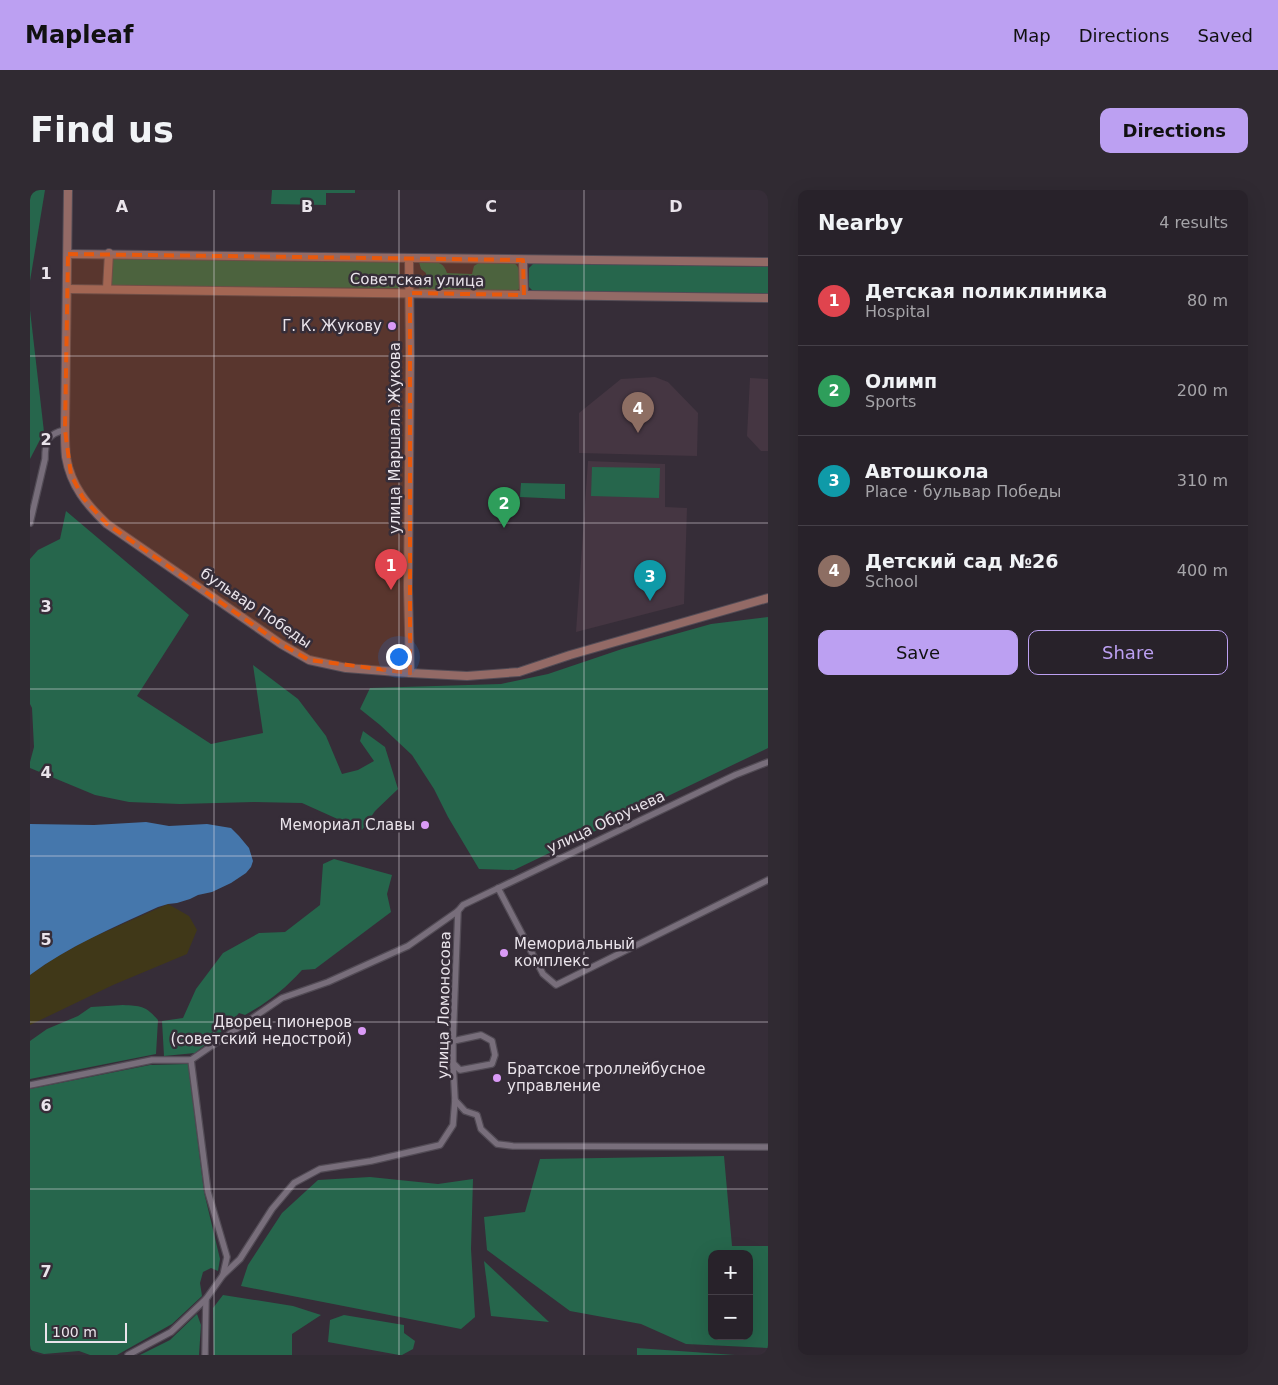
<!DOCTYPE html>
<meta charset="utf-8">
<style>
body{margin:0;font-family:"DejaVu Sans",sans-serif;background:#302a32;color:#f1f3f6}
.controls{position:absolute;right:15px;bottom:15px;display:grid;overflow:hidden;border-radius:10px;box-shadow:0 5px 20px #0002}
.controls button{width:45px;height:45px;display:grid;place-items:center;padding:0;border:0;border-bottom:1px solid #443f47;background:#28222a;color:#f1f3f6;font:25px sans-serif}
.scale{position:absolute;left:15px;bottom:12px;width:82px;box-sizing:border-box;padding-left:5px;border:2px solid #eae4eb;border-top:0;font-size:14px;line-height:18px;white-space:nowrap;color:#eae4eb;-webkit-text-stroke:4px #362d38;paint-order:stroke}
.you{position:absolute;left:368px;top:466px;width:18px;height:18px;margin:-12px;border:4px solid #fff;border-radius:50%;background:#1a73e8;box-shadow:0 0 0 8px #1a73e833}
.badge{display:grid;place-items:center;width:32px;height:32px;border-radius:50%;background:#bca0f2;color:#fff;font-size:16px;font-weight:700}
.pin{position:absolute;translate:-50% -41px;filter:drop-shadow(0 1px 2px #0008)}
.pin::after{content:'';position:absolute;top:26px;width:18px;height:15px;background:inherit;clip-path:polygon(0 0,100% 0,50% 100%)}
.list{margin:0;padding:0;list-style:none}
h2{display:flex;justify-content:space-between;align-items:center;height:65px;margin:0;padding:0 20px;font-size:21px}
h2 small{font-size:16px;font-weight:400;color:#a5a4a8}
.list li{display:grid;grid-template-columns:32px 1fr auto;gap:15px;align-items:center;box-sizing:border-box;height:90px;padding:0 20px;border-top:1px solid #443f47}
.list b{display:block;font-size:19px;white-space:nowrap}
.list p{margin:0;font-size:16px;white-space:nowrap;color:#a5a4a8}
.list em{font-size:16px;font-style:normal;color:#a5a4a8}
.actions{display:flex;gap:10px;padding:15px 20px}
.actions a{flex:1;padding:11px 0;border:1px solid #bca0f2;border-radius:10px;text-align:center;font-size:18px;color:#bca0f2}
.actions .main{background:#bca0f2;color:#111}
.map{position:relative;flex:none;width:738px;height:1165px;overflow:hidden;border-radius:10px}
header{display:flex;align-items:center;gap:30px;box-sizing:border-box;height:70px;padding:0 25px;background:#bca0f2;color:#111}
header strong{font-size:24px}
nav{display:flex;gap:28px;margin-inline-start:auto;font-size:18px}
.intro{display:flex;align-items:center;justify-content:space-between;box-sizing:border-box;height:120px;padding:0 30px}
h1{margin:0;font-size:35px}
.button{padding:12px 22px;border-radius:10px;background:#bca0f2;color:#111;font-size:18px;font-weight:700}
main{display:flex;gap:30px;padding:0 30px}
aside{flex:1;background:#28222a;border-radius:10px;box-shadow:0 5px 20px #0002}
.map>svg:first-child{display:block}
</style>
<header>
<strong>Mapleaf</strong>
<nav><a>Map</a><a>Directions</a><a>Saved</a></nav>
</header>
<div class="intro"><h1>Find us</h1><a class="button">Directions</a></div>
<main>
<div class="map">
<svg width="738" height="1165" viewBox="0 0 738 1165">
<rect width="100%" height="100%" fill="#362d38"/>
<g fill="#453642">
<path d="M625 187 638 192 668 223 667 266 549 263V223L591 189Z"/>
<path d="M720 188 738 189V261H731L717 246Z"/>
<path d="M558 271 635 274V317L657 318 654 414 546 442Z"/>
</g>
<g fill="#26664c" fill-rule="evenodd">
<path d="M0 0H15L0 91Z"/>
<path d="M242 0H325V3H296V15L241 14Z"/>
<path d="M82 68 369 71V98L82 97Z"/>
<path d="M389 72C403 73 412 68 417 83L442 84 444 76 450 72 484 73C492 78 489 90 489 99L486 101 389 99 390 93 396 88V83L391 79Z"/>
<path d="M504 73 738 77V105L503 101 499 97V78Z"/>
<path d="M0 120 14 242 0 269Z"/>
<path d="M562 277 630 278 629 308 561 306Z"/>
<path d="M491 293 535 294V309L490 307Z"/>
<path d="M36 321 159 425 107 506 181 554 233 543 223 475 268 509 296 546 312 584 328 580 344 571 330 551 333 541 355 557 368 599 345 621 332 640 272 613 224 612 150 614 99 612 65 605 0 578V572L4 557 2 518 0 514V369L8 360 30 349Z"/>
<path d="M738 427V558L484 680 449 679 418 627 404 599 382 565 350 535 330 519 340 498 471 494 518 484 592 459 681 434Z"/>
<path d="M304 669 362 685 357 704 361 722 285 779 272 780C255 799 237 813 215 825L209 823 196 838 165 863 134 866 132 831 153 828 166 799 193 763 229 743 255 742 290 715 293 674Z"/>
<path d="M93 815C111 816 116 816 128 830L126 864 0 889V851L17 839 48 826 61 817Z"/>
<path d="M158 874 174 1002 190 1069 188 1081 181 1078 173 1082 170 1093 172 1106 142 1134 87 1165H60L49 1161 14 1164 0 1160V899L120 875Z"/>
<path d="M694 966 702 1056H738V1158L656 1154 611 1134 540 1121 457 1060 454 1027 495 1022 510 969ZM682 1064H719V1146H682Z"/>
<path d="M340 987 408 994 443 989 441 1059 445 1127 431 1139 211 1096 218 1075 252 1023 288 990Z"/>
<path d="M454 1071 519 1132 461 1126Z"/>
<path d="M193 1105 263 1116 291 1125 262 1144V1165H184L183 1118Z"/>
<path d="M167 1124 171 1135 169 1165H110L140 1150Z"/>
<path d="M314 1125 374 1135V1143L385 1151 383 1159 372 1165H369L298 1152 300 1130Z"/>
<path d="M607 1158 705 1165H607Z"/>
</g>
<path fill="#403818" d="M138 714 159 726 167 740 157 764 83 795 0 835V785L23 769 59 749Z"/>
<path fill="#4577ac" d="M116 632 139 636 177 634 201 638 209 646 219 658 223 671 221 677 216 683 201 693 182 702 168 705 160 709 147 713 138 714 128 717C84 737 39 756 0 785V634L64 635Z"/>
<g fill="none" stroke-linecap="round" stroke-linejoin="round">
<defs>
<g id="street">
<path d="M0 333 15 269C15 251 17 244 35 240"/>
<path d="M468 698 513 784 526 795 738 690"/>
<path d="M161 870 178 1002 197 1067 193 1085 176 1109 175 1165"/>
<path d="M423 873 430 880 462 874 465 865 462 851 451 845 423 851"/>
<path d="M0 895 122 870H161L252 808 298 792 378 756 428 721 433 715 705 585 738 572"/>
<path d="M425 910 435 921 447 925 451 939 467 954 483 956 738 957"/>
<path d="M193 1085 210 1069 242 1019 264 993 290 979 341 971 410 955 423 935 425 910 423 873V851L428 721"/>
<path d="M98 1165 141 1142 176 1109"/>
</g>
<g id="secondary">
<path d="M38 0 35 240C35 249 35 258 36 267 41 296 57 315 77 334L251 454 279 470 316 478 380 483 437 486 489 482 540 465 738 408"/>
<path d="M38 64 738 72"/>
<path d="M379 68 380 167 378 398 380 483"/>
<path d="M493 70 494 105"/>
<path d="M37 99 738 108"/>
<path d="M77 99 79 63"/>
</g>
</defs>
<use href="#street" stroke="#524b55" stroke-width="8"/>
<use href="#secondary" stroke="#524b55" stroke-width="10"/>
<use href="#street" stroke="#786e7b" stroke-width="5.5"/>
<use href="#secondary" stroke="#936a66" stroke-width="8"/>
</g>
<path fill="#e8590c" fill-opacity="0.2" stroke="#e8590c" stroke-width="4" stroke-dasharray="10 6" stroke-linejoin="round" d="M38 64 493 70 494 105 380 103V483L279 470 251 454 77 334 53 308 41 285 35 240Z"/>
<path fill="none" stroke="#eae4eb" stroke-width="1" stroke-opacity="0.55" d="M184 0V1165M369 0V1165M554 0V1165M0 166H738M0 333H738M0 499H738M0 666H738M0 832H738M0 999H738"/>
<g fill="#da9af6" stroke="#362d38" stroke-width="2">
<circle cx="362" cy="136" r="5"/>
<circle cx="395" cy="635" r="5"/>
<circle cx="474" cy="763" r="5"/>
<circle cx="332" cy="841" r="5"/>
<circle cx="467" cy="888" r="5"/>
</g>
<g text-anchor="middle" stroke-width="5" stroke-linejoin="round" paint-order="stroke">
<g font-size="15" fill="#eae4eb" stroke="#362d38">
<text transform="translate(387 90) rotate(1)" y="5">Советская улица</text>
<text transform="translate(365 248) rotate(-90)" y="5">улица Маршала Жукова</text>
<text transform="translate(226 418) rotate(34)" y="5">бульвар Победы</text>
<text transform="translate(576 632) rotate(-25)" y="5">улица Обручева</text>
<text transform="translate(414 815) rotate(-89)" y="5">улица Ломоносова</text>
</g>
<g font-size="15" fill="#eae4eb" stroke="#362d38" text-anchor="end">
<text x="352" y="141">Г. К. Жукову</text>
<text x="385" y="640">Мемориал Славы</text>
<text x="484" y="759" text-anchor="start">Мемориальный<tspan x="484" dy="17">комплекс</tspan></text>
<text x="322" y="837">Дворец пионеров<tspan x="322" dy="17">(советский недострой)</tspan></text>
<text x="477" y="884" text-anchor="start">Братское троллейбусное<tspan x="477" dy="17">управление</tspan></text>
</g>
</g>
<g font-size="16" text-anchor="middle" font-weight="bold" fill="#eae4eb" stroke="#362d38" stroke-width="5" stroke-linejoin="round" paint-order="stroke">
<text x="92" y="22">A</text>
<text x="277" y="22">B</text>
<text x="461" y="22">C</text>
<text x="646" y="22">D</text>
<text x="16" y="89">1</text>
<text x="16" y="255">2</text>
<text x="16" y="422">3</text>
<text x="16" y="588">4</text>
<text x="16" y="755">5</text>
<text x="16" y="921">6</text>
<text x="16" y="1087">7</text>
</g>
</svg>
<div class="controls">
<button>+</button>
<button>−</button>
</div>
<div class="scale">100 m</div>
<div class="you"></div>
<div class="pin badge" style="left:361px;top:400px;background:#e0444e">1</div>
<div class="pin badge" style="left:474px;top:338px;background:#2e9e5b">2</div>
<div class="pin badge" style="left:620px;top:411px;background:#0f9aa8">3</div>
<div class="pin badge" style="left:608px;top:243px;background:#8d6e63">4</div>
</div>
<aside>
<h2>Nearby<small>4 results</small></h2>
<ul class="list">
<li><span class="badge" style="background:#e0444e">1</span><div><b>Детская поликлиника</b><p>Hospital</p></div><em>80 m</em></li>
<li><span class="badge" style="background:#2e9e5b">2</span><div><b>Олимп</b><p>Sports</p></div><em>200 m</em></li>
<li><span class="badge" style="background:#0f9aa8">3</span><div><b>Автошкола</b><p>Place · бульвар Победы</p></div><em>310 m</em></li>
<li><span class="badge" style="background:#8d6e63">4</span><div><b>Детский сад №26</b><p>School</p></div><em>400 m</em></li>
</ul>
<div class="actions"><a class="main">Save</a><a>Share</a></div>
</aside>
</main>
